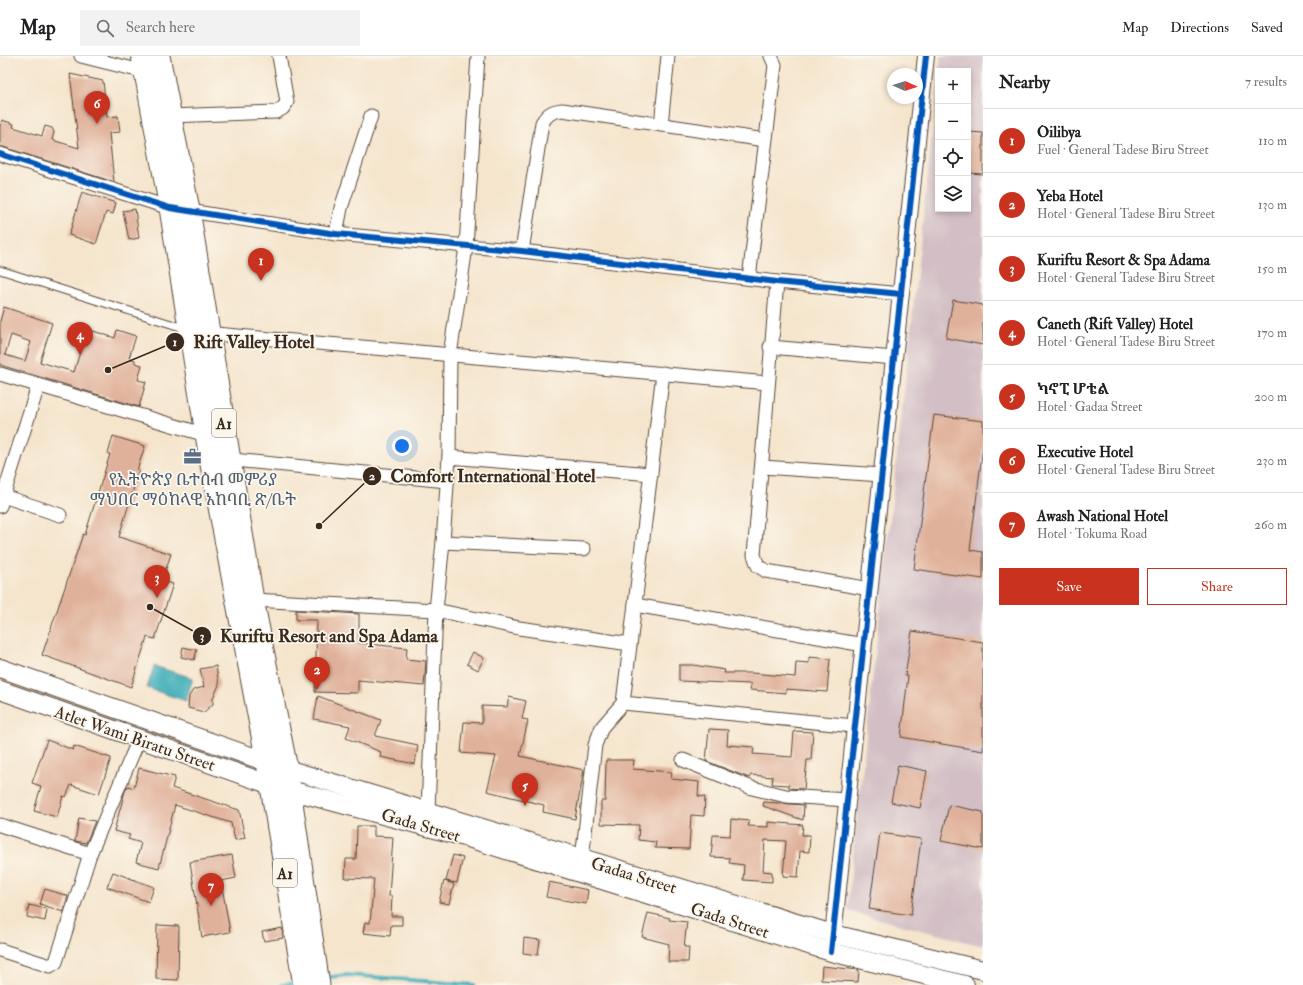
<!DOCTYPE html>
<meta charset="utf-8">
<style>
body{margin:0;font-family:"IM FELL Double Pica","Noto Serif Ethiopic",serif;background:#f2f2f2;color:#202124}
.controls{position:absolute;right:12px;top:12px;display:grid;overflow:hidden;border-radius:0px;box-shadow:0 2px 6px #0003}
.controls button{width:36px;height:36px;display:grid;place-items:center;padding:0;border:0;border-bottom:1px solid #e0e0e0;background:#fff;color:#202124;font:20px sans-serif}
.compass{position:absolute;left:887px;top:12px;width:36px;height:36px;border-radius:50%;background:#fff;box-shadow:0 2px 6px #0003;rotate:93deg}
.you{position:absolute;left:402px;top:390px;width:14px;height:14px;margin:-10px;border:3px solid #fff;border-radius:50%;background:#1a73e8;box-shadow:0 0 0 6px #1a73e833}
.badge{display:grid;place-items:center;width:26px;height:26px;border-radius:50%;background:#c8321e;color:#fff;font-size:13px;font-weight:700}
.pin{position:absolute;translate:-50% -33px;filter:drop-shadow(0 1px 2px #0008)}
.pin::after{content:'';position:absolute;top:21px;width:14px;height:12px;background:inherit;clip-path:polygon(0 0,100% 0,50% 100%)}
.list{margin:0;padding:0;list-style:none}
h2{display:flex;justify-content:space-between;align-items:center;height:52px;margin:0;padding:0 16px;font-size:17px}
h2 small{font-size:13px;font-weight:400;color:#757577}
.list li{display:grid;grid-template-columns:26px 1fr auto;gap:12px;align-items:center;box-sizing:border-box;height:64px;padding:0 16px;border-top:1px solid #e0e0e0}
.list b{display:block;font-size:15px;white-space:nowrap}
.list p{margin:0;font-size:13px;white-space:nowrap;color:#757577}
.list em{font-size:13px;font-style:normal;color:#757577}
.actions{display:flex;gap:8px;padding:12px 16px}
.actions a{flex:1;padding:9px 0;border:1px solid #c8321e;border-radius:0px;text-align:center;font-size:14px;color:#c8321e}
.actions .main{background:#c8321e;color:#fff}
.icon{flex:none;width:22px;height:22px;fill:none;stroke:currentColor;stroke-width:2;stroke-linecap:round;stroke-linejoin:round}
.map{position:relative;flex:none;width:983px;height:929px;overflow:hidden}
header{display:flex;align-items:center;gap:24px;box-sizing:border-box;height:56px;padding:0 20px;background:#fff;border-bottom:1px solid #e0e0e0}
header strong{font-size:19px}
nav{display:flex;gap:22px;margin-inline-start:auto;font-size:14px}
.search{width:280px;height:36px;background:#f2f2f2;display:flex;align-items:center;gap:10px;box-sizing:border-box;padding:0 14px;border-radius:0px;color:#757577;font-size:15px}
main{display:flex}
aside{flex:1;background:#fff}
.map>svg:first-child{display:block}
</style>
<header>
<strong>Map</strong>
<div class="search"><svg class="icon" aria-label="search" viewBox="0 0 24 24"><circle cx="10" cy="10" r="6"/><path d="M15 15l6 6"/></svg>Search here</div>
<nav><a>Map</a><a>Directions</a><a>Saved</a></nav>
</header>
<main>
<div class="map">
<svg width="983" height="929" viewBox="0 0 983 929">
<rect width="100%" height="100%" fill="#fbf7ec"/>
<filter id="ink" filterUnits="userSpaceOnUse"><feTurbulence type="fractalNoise" baseFrequency=".025" numOctaves="2"/><feDisplacementMap in="SourceGraphic" scale="8" xChannelSelector="R" yChannelSelector="G"/><feConvolveMatrix kernelMatrix="1 2 1 2 8 2 1 2 1" color-interpolation-filters="sRGB"/></filter>
<filter id="wash" filterUnits="userSpaceOnUse"><feTurbulence type="fractalNoise" baseFrequency=".012" numOctaves="4" result="noise"/><feDisplacementMap in="SourceGraphic" scale="16" xChannelSelector="R" yChannelSelector="G"/><feGaussianBlur stdDeviation="0.9" result="paint"/><feColorMatrix in="noise" values="0 0 0 0 0 0 0 0 0 0 0 0 0 0 0 0 0 1.4 0 .05"/><feComposite in="paint" operator="in"/></filter>
<g filter="url(#wash)">
<rect width="100%" height="100%" fill="#f5e5cd"/>
<path fill="#d2bec4" d="M941 0H983V890L847 855 938 26V153H968V15H939Z"/>
<path fill="#3babb7" stroke="#3b6a6a" d="M154 610 193 622 186 645 147 632Z"/>
<g fill="none" stroke-linecap="round" stroke-linejoin="round">
<g stroke="#3babb7" stroke-width="4">
<path d="M323 922 347 919 474 929"/>
<path d="M281 929 297 927"/>
</g>
</g>
<g id="blocks">
<g fill="#e0b19a" fill-rule="evenodd">
<path d="M70 18 103 25 107 61 118 60 120 76 109 77 114 126 0 90V71L2 64 14 68 13 71 42 80 45 70 52 72 54 76 52 84 79 92Z"/>
<path d="M970 76 983 77V118L968 117Z"/>
<path d="M82 136 116 147 113 158 106 156 96 188 69 179Z"/>
<path d="M135 153 139 182 129 184 123 155Z"/>
<path d="M953 244 983 249V289L946 282Z"/>
<path d="M4 251 52 267 40 306 74 316 87 273 115 282 117 274 136 280 129 302 135 304V307L142 309 138 324 146 326 139 351 0 309V265ZM11 279 31 286 25 305 5 299Z"/>
<path d="M934 359 983 365V390L970 494 983 496V523L914 513Z"/>
<path d="M113 380 145 390 137 414H139L119 481 171 498 162 525 173 528 155 583 147 581 131 631 42 599 83 478 85 479 110 398H108Z"/>
<path d="M296 554 359 558V587L407 592 406 603 426 605 424 630 358 624V637L315 636 317 564H296Z"/>
<path d="M912 575 983 586V695L901 681 908 620H905Z"/>
<path d="M183 591 197 594 194 604 181 601Z"/>
<path d="M473 596 484 602 478 614 467 608Z"/>
<path d="M809 601 830 603 827 636 786 633V637L750 634 751 628 679 625V609H693L725 614 724 617H751L795 621 796 606 809 607Z"/>
<path d="M216 610 219 629 213 642V648L204 656 188 652 189 640 193 634 204 631 200 613Z"/>
<path d="M318 640 381 664 375 680 418 689 415 708 380 701 381 696 346 682 350 670 314 663Z"/>
<path d="M509 641 526 645 522 663 528 664 520 700 584 714 575 763 543 756 544 749 487 735 496 700 461 697 464 666 482 667V650L507 651Z"/>
<path d="M709 673 728 674 727 689 754 691 753 698 792 701 794 675 813 676 811 704H807L804 733 789 732V729L772 728 773 721 751 719 749 722 706 705Z"/>
<path d="M47 684 73 694 74 690 111 702 99 738 71 729 66 741 63 740 57 761 34 755 41 730 32 727Z"/>
<path d="M606 704H634L633 713 672 716 671 723 699 726 698 740 705 741 704 760 691 759 689 793 655 792 656 786 638 784 639 769 601 768V745H605Z"/>
<path d="M898 709 927 715 920 752 891 746Z"/>
<path d="M139 712 175 721 172 732 239 754 245 782 235 784 231 767 175 749 159 812 136 806 141 787 128 783 130 779 114 775 125 735 128 730 134 732Z"/>
<path d="M764 746 804 749 803 764 763 750Z"/>
<path d="M949 749 983 756V793L941 785Z"/>
<path d="M79 762 95 765 86 787 75 785Z"/>
<path d="M731 763 749 765 748 770 768 771V766L803 769 802 779H810L809 796 800 795 798 821 783 820 786 785 765 784 763 815 772 816V826L743 824 744 809 729 807 730 802 711 801 713 779 730 780Z"/>
<path d="M357 770H374V780L393 781 389 840H392L391 860H402V869H391L390 880 363 877 365 866 370 867 374 823 345 822 346 803H356Z"/>
<path d="M880 777 921 783 911 859 869 853Z"/>
<path d="M232 799 236 822 221 825 230 876 202 881 190 806Z"/>
<path d="M453 799 463 802 457 827 446 825Z"/>
<path d="M113 816 154 831 149 846 107 831Z"/>
<path d="M444 825 454 828 449 848 439 846Z"/>
<path d="M549 826 588 834 586 848 546 841Z"/>
<path d="M45 833 68 840 63 856 40 848Z"/>
<path d="M29 849 47 853 45 865 27 861Z"/>
<path d="M648 857 670 862 669 864 687 866 684 891H689L688 906H668L669 888 642 881Z"/>
<path d="M157 869 179 870 178 924 156 923Z"/>
<path d="M282 872 283 882 264 885 262 876Z"/>
<path d="M524 882 540 884 538 899 523 897Z"/>
<path d="M822 910 859 914 858 926 821 924Z"/>
</g>
</g>
</g>
<g filter="url(#ink)">
<use href="#blocks" fill-opacity="0" stroke="#574638" stroke-width="1"/>
<g fill="none" stroke-linecap="round" stroke-linejoin="round">
<defs>
<path id="service" d="M0 214 187 273"/>
<g id="minor">
<path d="M81 0 145 16"/>
<path d="M170 60 276 56 283 52 287 46 279 0"/>
<path d="M661 69 668 0"/>
<path d="M0 98 170 152 336 178 522 195 777 226 901 238"/>
<path d="M336 178 341 152 371 60"/>
<path d="M522 195 542 67C547 58 552 55 562 54L765 84"/>
<path d="M749 222 775 9 771 0"/>
<path d="M777 226 754 499 758 510 766 515 870 533"/>
<path d="M204 277 768 327"/>
<path d="M770 291 894 302"/>
<path d="M0 318 206 379"/>
<path d="M449 401 651 418"/>
<path d="M223 403 447 425"/>
<path d="M762 411 882 419"/>
<path d="M0 439 60 459"/>
<path d="M0 450 38 330"/>
<path d="M443 486 584 493"/>
<path d="M253 544 436 554 519 572 630 588"/>
<path d="M635 549 864 589"/>
<path d="M623 647 854 670"/>
<path d="M683 704 752 732 786 740 847 744"/>
<path d="M428 755 436 554 443 486 449 401 450 299 466 191 478 0"/>
<path d="M0 769 90 798"/>
<path d="M582 803 595 689 602 671 623 647 663 317"/>
<path d="M0 894 50 910 56 906 90 798 139 683"/>
</g>
<path id="tertiary" d="M832 889 926 0"/>
<g id="secondary">
<path d="M0 612 287 713 833 878 983 914"/>
<path d="M0 634 271 729 465 781 831 896 965 929"/>
</g>
<g id="primary">
<path d="M142 0 170 152 210 403 267 706 304 929"/>
<path d="M159 0 189 154 253 544 287 713 319 929"/>
</g>
</defs>
<use href="#service" stroke="#574638" stroke-width="9"/>
<use href="#minor" stroke="#574638" stroke-width="15"/>
<use href="#tertiary" stroke="#574638" stroke-width="18"/>
<use href="#secondary" stroke="#574638" stroke-width="20"/>
<use href="#primary" stroke="#574638" stroke-width="23"/>
<use href="#service" stroke="#fff" stroke-width="7"/>
<use href="#minor" stroke="#fff" stroke-width="13"/>
<use href="#tertiary" stroke="#fff" stroke-width="16"/>
<use href="#secondary" stroke="#fff" stroke-width="18"/>
<use href="#primary" stroke="#fff" stroke-width="21"/>
<defs>
<g id="cycleway">
<path d="M0 98 170 152 336 178 522 195 777 226 901 238"/>
<path d="M831 896 926 0"/>
</g>
</defs>
<use href="#cycleway" stroke="#fbf7ec" stroke-width="8"/>
<use href="#cycleway" stroke="#0057b8" stroke-width="6"/>
</g>
</g>
<defs>
<symbol id="office-bare" viewBox="-9 -9 18 18"><path d="M-6-3h4V-5.5h4V-3h4V5H-6ZM-1-4.5V-3h2v-1.5ZM-6 0V1H6V0Z" fill="#5c6f8a" stroke="#fbf7ec" stroke-width="2.5" paint-order="stroke"/></symbol>
</defs>
<g fill-rule="evenodd">
<use href="#office-bare" x="180" y="388" width="25" height="25"/>
</g>
<g text-anchor="middle" stroke-width="3.5" stroke-linejoin="round" paint-order="stroke">
<g fill="#fbf7ec" stroke="#75685c" stroke-width="1">
<rect x="212" y="353" width="24" height="28" rx="3"/>
<rect x="273" y="803" width="24" height="28" rx="3"/>
</g>
<g font-size="16" font-weight="bold" fill="#3b2a1e">
<text x="224" y="373">A1</text>
<text x="285" y="823">A1</text>
</g>
<g font-size="17" fill="#4e5e75" stroke="#fbf7ec">
<text x="193" y="429">የኢትዮጵያ ቤተሰብ መምሪያ<tspan x="193" dy="20">ማህበር ማዕከላዊ አከባቢ ጽ/ቤት</tspan></text>
</g>
<g font-size="17" fill="#3b2a1e" stroke="#fbf7ec">
<text transform="translate(135 682) rotate(19)" y="6">Atlet Wami Biratu Street</text>
<text transform="translate(421 769) rotate(16)" y="6">Gada Street</text>
<text transform="translate(634 819) rotate(17)" y="6">Gadaa Street</text>
<text transform="translate(730 864) rotate(18)" y="6">Gada Street</text>
</g>
</g>
<path fill="none" stroke="#3b2a1e" stroke-width="1.5" d="M108 314L175 286M319 470L372 420M150 551L202 580"/>
<g fill="#3b2a1e" stroke="#fbf7ec" stroke-width="1.5">
<circle cx="108" cy="314" r="4"/>
<circle cx="319" cy="470" r="4"/>
<circle cx="150" cy="551" r="4"/>
<circle cx="175" cy="286" r="10"/>
<circle cx="372" cy="420" r="10"/>
<circle cx="202" cy="580" r="10"/>
</g>
<g font-size="12" text-anchor="middle" font-weight="bold" fill="#fff">
<text x="175" y="290">1</text>
<text x="372" y="424">2</text>
<text x="202" y="584">3</text>
</g>
<g font-size="18" text-anchor="middle" font-weight="bold" fill="#3b2a1e" stroke="#fbf7ec" stroke-width="3.5" stroke-linejoin="round" paint-order="stroke">
<text x="254" y="292">Rift Valley Hotel</text>
<text x="493" y="426">Comfort International Hotel</text>
<text x="329" y="586">Kuriftu Resort and Spa Adama</text>
</g>
</svg>
<div class="controls">
<button>+</button>
<button>−</button>
<button><svg class="icon" aria-label="locate" viewBox="0 0 24 24"><circle cx="12" cy="12" r="6"/><path d="M12 2v4M12 18v4M2 12h4M18 12h4"/></svg></button>
<button><svg class="icon" aria-label="layers" viewBox="0 0 24 24"><path d="M12 4l9 5-9 5-9-5zM3 14l9 5 9-5"/></svg></button>
</div>
<svg class="compass" viewBox="-18 -18 36 36"><path d="M0-13l5 13h-10z" fill="#e53935"/><path d="M0 13l5-13h-10z" fill="#757577"/></svg>
<div class="you"></div>
<div class="pin badge" style="left:261px;top:225px">1</div>
<div class="pin badge" style="left:317px;top:634px">2</div>
<div class="pin badge" style="left:157px;top:542px">3</div>
<div class="pin badge" style="left:80px;top:299px">4</div>
<div class="pin badge" style="left:525px;top:750px">5</div>
<div class="pin badge" style="left:97px;top:68px">6</div>
<div class="pin badge" style="left:211px;top:850px">7</div>
</div>
<aside>
<h2>Nearby<small>7 results</small></h2>
<ul class="list">
<li><span class="badge">1</span><div><b>Oilibya</b><p>Fuel · General Tadese Biru Street</p></div><em>110 m</em></li>
<li><span class="badge">2</span><div><b>Yeba Hotel</b><p>Hotel · General Tadese Biru Street</p></div><em>130 m</em></li>
<li><span class="badge">3</span><div><b>Kuriftu Resort &amp; Spa Adama</b><p>Hotel · General Tadese Biru Street</p></div><em>150 m</em></li>
<li><span class="badge">4</span><div><b>Caneth (Rift Valley) Hotel</b><p>Hotel · General Tadese Biru Street</p></div><em>170 m</em></li>
<li><span class="badge">5</span><div><b>ካኖፒ ሆቴል</b><p>Hotel · Gadaa Street</p></div><em>200 m</em></li>
<li><span class="badge">6</span><div><b>Executive Hotel</b><p>Hotel · General Tadese Biru Street</p></div><em>230 m</em></li>
<li><span class="badge">7</span><div><b>Awash National Hotel</b><p>Hotel · Tokuma Road</p></div><em>260 m</em></li>
</ul>
<div class="actions"><a class="main">Save</a><a>Share</a></div>
</aside>
</main>
